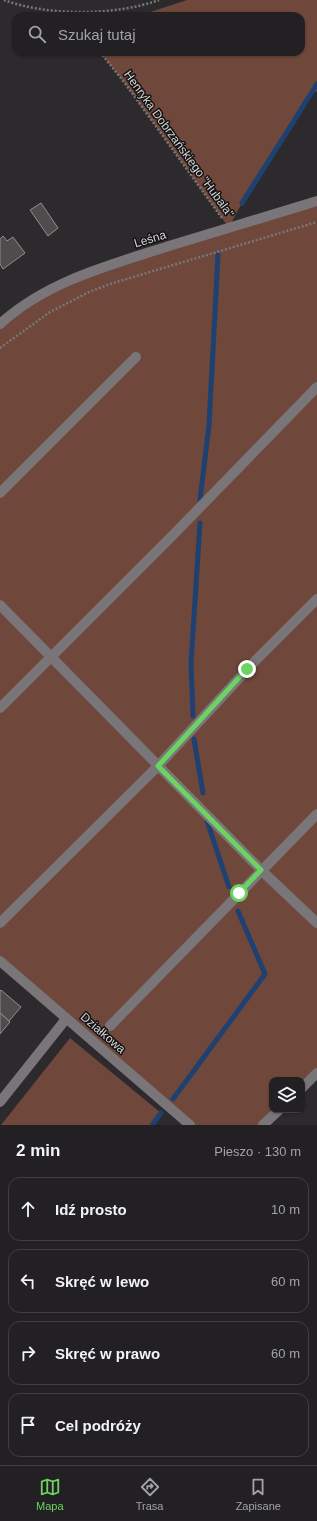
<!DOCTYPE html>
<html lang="pl">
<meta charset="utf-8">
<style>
body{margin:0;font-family:Helvetica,sans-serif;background:#2a282a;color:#f1f3f6}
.controls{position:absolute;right:12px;bottom:12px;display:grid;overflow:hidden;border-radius:8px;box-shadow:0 1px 3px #0004}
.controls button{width:36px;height:36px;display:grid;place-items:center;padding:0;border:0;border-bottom:1px solid #3f3e40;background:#222022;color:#f1f3f6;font:20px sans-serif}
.stop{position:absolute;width:12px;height:12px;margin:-9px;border:3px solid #6cd362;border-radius:50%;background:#fff}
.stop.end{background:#6cd362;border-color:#fff;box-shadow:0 1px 4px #0008}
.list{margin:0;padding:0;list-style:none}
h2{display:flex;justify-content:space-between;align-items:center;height:52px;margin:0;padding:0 16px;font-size:17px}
h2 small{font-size:13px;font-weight:400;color:#a2a3a5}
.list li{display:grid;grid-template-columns:26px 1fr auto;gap:12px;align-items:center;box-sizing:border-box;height:64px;margin:0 8px 8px;padding:0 8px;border:1px solid #3f3e40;border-radius:12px}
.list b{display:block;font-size:15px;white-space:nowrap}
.list em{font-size:13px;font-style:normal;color:#a2a3a5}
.icon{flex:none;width:22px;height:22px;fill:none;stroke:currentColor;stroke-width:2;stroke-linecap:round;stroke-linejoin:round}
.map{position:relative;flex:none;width:317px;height:1125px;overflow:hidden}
.search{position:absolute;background:#222022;box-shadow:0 1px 3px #0004;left:12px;right:12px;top:12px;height:44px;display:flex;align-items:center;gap:10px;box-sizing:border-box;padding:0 14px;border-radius:12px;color:#a2a3a5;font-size:15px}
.sheet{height:340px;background:#222022}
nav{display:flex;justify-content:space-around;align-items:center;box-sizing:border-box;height:56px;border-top:1px solid #3f3e40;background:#222022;font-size:11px;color:#a2a3a5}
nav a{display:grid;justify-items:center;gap:2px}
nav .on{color:#6cd362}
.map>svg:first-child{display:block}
</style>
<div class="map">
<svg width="317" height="1125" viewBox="0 0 317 1125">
<rect width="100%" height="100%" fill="#2d2a2d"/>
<g fill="#6f473b">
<path d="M187 0H317V91L309 96 242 203 229 227 317 201V1073L302 1088V1080H272V1110L263 1125H190L0 961V324L63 282 229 228 124 82 100 52H301V16H138Z"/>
<path d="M70 1038 161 1113 152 1125H1Z"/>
</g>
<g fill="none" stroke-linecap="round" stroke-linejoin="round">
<g stroke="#1e4172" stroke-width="5">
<path d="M242 203 317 84"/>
<path d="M200 500 209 425 218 255"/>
<path d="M193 716 191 663 200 523"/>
<path d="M194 739 203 793"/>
<path d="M207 821 229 887"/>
<path d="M173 1099 265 974 238 911"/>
<path d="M152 1125 161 1113"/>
</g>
</g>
<g fill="#504b4c" stroke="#918c8d">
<path d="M41 203 58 228 48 236 30 210Z"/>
<path d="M3 236 7 241 13 237 25 253 3 269 0 264V239Z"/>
<path d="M1 990 21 1007 9 1021 0 1013V991Z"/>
<path d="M0 1013 10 1022 0 1034Z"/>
</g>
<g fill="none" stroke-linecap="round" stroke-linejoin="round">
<g stroke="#797779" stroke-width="2.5" stroke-dasharray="2 2" stroke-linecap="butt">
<path d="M4 0C47 16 115 16 159 0"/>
<path d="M100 52 124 82 222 218"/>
<path d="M0 348 50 312 89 292 110 284 317 222"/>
</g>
<g stroke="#797579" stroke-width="10">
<path d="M0 324C47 281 110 265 169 246 218 231 268 216 317 201"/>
<path d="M0 493 136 357"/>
<path d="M0 605 261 870 317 923"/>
<path d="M0 708 174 534 317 387"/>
<path d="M0 923 158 766 257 659 317 599"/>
<path d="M0 961 190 1125"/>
<path d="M110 1026 317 814"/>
<path d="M302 1088 317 1073"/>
<path d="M0 1102 66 1019"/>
<path d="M263 1125 279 1110"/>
</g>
</g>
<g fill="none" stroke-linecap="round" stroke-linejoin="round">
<path stroke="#6cd362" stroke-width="5" d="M239 893 261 870 158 766 247 669"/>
</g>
<g text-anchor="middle" stroke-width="3" stroke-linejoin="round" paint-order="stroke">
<g font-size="12" fill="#d6d4d6" stroke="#141314">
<text transform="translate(179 144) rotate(54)" y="4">Henryka Dobrzańskiego "Hubala"</text>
<text transform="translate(150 239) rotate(-17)" y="4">Leśna</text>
<text transform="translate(103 1033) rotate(41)" y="4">Działkowa</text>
</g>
</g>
</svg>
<div class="controls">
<button><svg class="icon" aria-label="layers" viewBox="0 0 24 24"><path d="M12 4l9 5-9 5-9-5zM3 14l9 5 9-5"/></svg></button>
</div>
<div class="stop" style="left:239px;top:893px"></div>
<div class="stop end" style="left:247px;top:669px"></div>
<div class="search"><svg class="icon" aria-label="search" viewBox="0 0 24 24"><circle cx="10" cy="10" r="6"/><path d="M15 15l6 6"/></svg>Szukaj tutaj</div>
</div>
<section class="sheet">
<h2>2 min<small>Pieszo · 130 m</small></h2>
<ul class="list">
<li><svg class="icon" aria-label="ahead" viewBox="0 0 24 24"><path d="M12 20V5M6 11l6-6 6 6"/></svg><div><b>Idź prosto</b></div><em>10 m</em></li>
<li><svg class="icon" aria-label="left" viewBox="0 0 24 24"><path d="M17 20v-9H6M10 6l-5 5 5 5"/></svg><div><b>Skręć w lewo</b></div><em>60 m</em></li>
<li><svg class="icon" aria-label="right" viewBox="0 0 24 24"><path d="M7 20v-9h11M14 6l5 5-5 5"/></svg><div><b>Skręć w prawo</b></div><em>60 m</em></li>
<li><svg class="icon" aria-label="arrive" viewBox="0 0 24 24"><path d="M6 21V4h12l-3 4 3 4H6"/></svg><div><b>Cel podróży</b></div></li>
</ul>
</section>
<nav>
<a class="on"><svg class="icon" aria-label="map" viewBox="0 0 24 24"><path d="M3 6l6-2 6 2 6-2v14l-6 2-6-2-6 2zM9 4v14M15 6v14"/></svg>Mapa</a>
<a><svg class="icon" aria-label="directions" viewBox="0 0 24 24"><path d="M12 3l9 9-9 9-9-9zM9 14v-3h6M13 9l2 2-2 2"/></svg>Trasa</a>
<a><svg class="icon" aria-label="saved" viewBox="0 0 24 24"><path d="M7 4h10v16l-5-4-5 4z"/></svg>Zapisane</a>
</nav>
